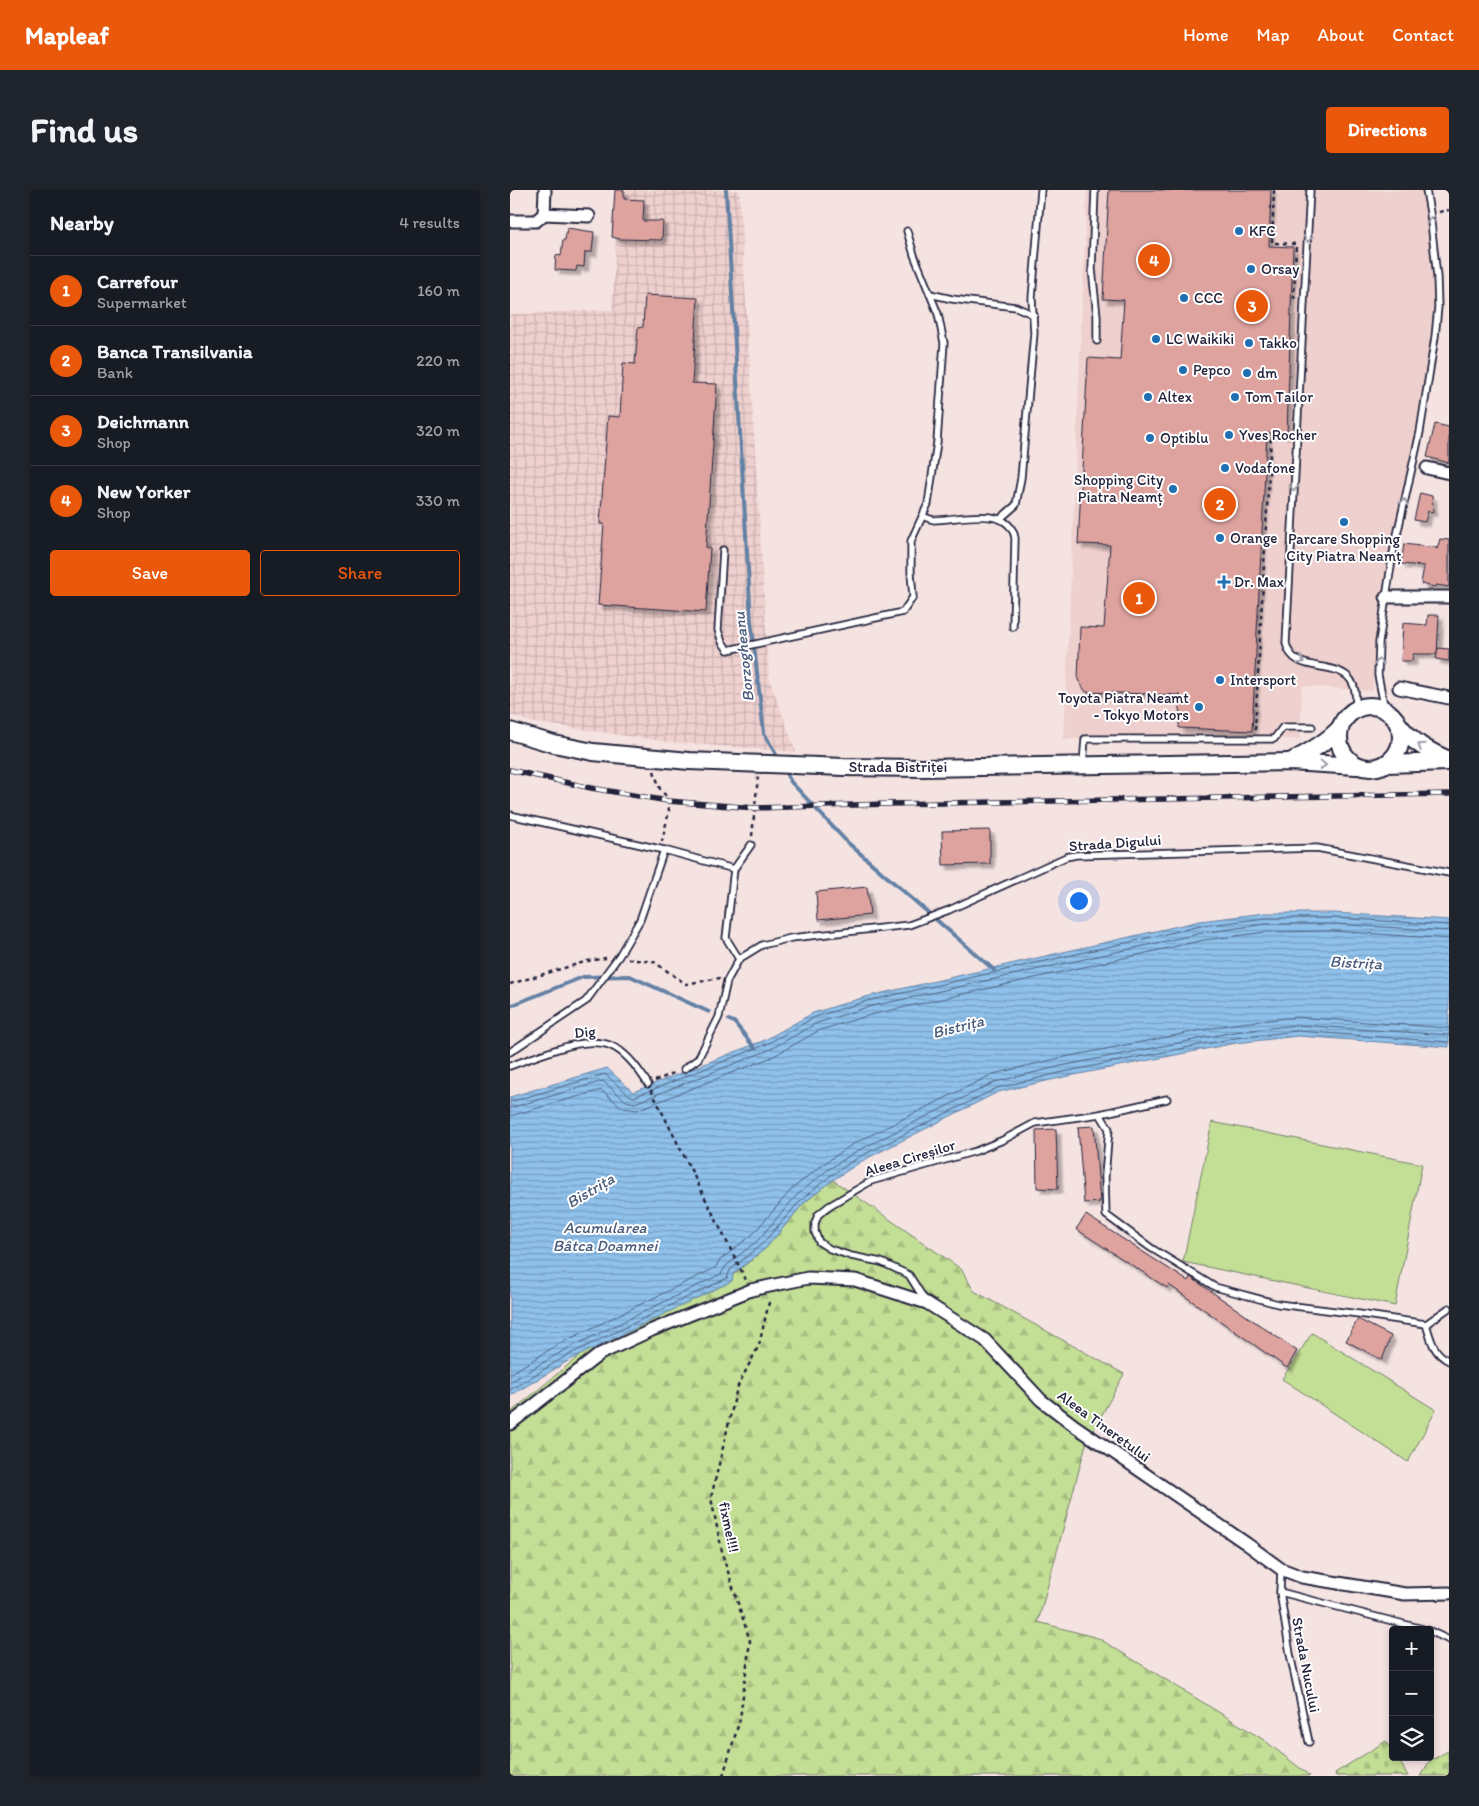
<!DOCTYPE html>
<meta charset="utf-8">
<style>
body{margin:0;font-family:Itim,sans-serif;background:#20242c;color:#f1f3f6}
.controls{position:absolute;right:15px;bottom:15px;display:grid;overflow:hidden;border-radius:5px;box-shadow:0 2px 8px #0003}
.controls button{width:45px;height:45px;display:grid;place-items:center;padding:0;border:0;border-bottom:1px solid #363941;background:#171b24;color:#f1f3f6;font:25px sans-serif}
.you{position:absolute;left:568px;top:710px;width:18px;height:18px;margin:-12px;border:4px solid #fff;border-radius:50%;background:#1a73e8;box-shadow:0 0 0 8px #1a73e833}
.badge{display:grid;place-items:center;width:32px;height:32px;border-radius:50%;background:#ea580c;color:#fff;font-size:16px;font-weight:700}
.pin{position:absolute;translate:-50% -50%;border:2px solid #fff;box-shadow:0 1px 5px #0006}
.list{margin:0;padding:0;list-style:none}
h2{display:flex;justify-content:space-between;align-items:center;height:65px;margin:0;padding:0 20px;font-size:21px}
h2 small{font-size:16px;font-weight:400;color:#9ea1a6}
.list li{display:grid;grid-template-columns:32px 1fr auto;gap:15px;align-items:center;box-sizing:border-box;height:70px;padding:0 20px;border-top:1px solid #363941}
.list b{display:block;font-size:19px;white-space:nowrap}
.list p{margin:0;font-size:16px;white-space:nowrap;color:#9ea1a6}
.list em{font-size:16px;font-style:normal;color:#9ea1a6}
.actions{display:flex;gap:10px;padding:15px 20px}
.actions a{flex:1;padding:11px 0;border:1px solid #ea580c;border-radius:5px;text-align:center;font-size:18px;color:#ea580c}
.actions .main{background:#ea580c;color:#fff}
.icon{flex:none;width:28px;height:28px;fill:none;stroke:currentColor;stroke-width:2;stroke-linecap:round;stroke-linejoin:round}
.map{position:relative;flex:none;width:939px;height:1586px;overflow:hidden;border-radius:5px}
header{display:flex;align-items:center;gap:30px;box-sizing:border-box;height:70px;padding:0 25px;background:#ea580c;color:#fff}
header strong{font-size:24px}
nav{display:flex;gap:28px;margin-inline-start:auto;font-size:18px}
.intro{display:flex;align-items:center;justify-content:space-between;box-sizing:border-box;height:120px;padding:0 30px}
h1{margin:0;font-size:35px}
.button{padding:12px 22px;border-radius:5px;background:#ea580c;color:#fff;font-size:18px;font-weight:700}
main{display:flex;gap:30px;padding:0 30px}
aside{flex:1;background:#171b24;border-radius:5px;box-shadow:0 2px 8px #0003}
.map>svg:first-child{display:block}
</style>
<header>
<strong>Mapleaf</strong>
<nav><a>Home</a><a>Map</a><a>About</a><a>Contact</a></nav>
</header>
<div class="intro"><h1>Find us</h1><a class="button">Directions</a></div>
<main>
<aside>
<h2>Nearby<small>4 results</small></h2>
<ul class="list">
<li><span class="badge">1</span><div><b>Carrefour</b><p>Supermarket</p></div><em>160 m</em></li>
<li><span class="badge">2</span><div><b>Banca Transilvania</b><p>Bank</p></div><em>220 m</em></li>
<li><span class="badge">3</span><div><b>Deichmann</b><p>Shop</p></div><em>320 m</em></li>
<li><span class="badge">4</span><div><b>New Yorker</b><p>Shop</p></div><em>330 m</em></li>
</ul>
<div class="actions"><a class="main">Save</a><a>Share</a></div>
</aside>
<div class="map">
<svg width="939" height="1586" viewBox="0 0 939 1586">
<defs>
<pattern id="industrial-grid" width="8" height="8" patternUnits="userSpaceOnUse" patternTransform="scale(1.25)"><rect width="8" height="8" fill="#eed0ce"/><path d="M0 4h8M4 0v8" fill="none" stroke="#ccb2b2"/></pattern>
<pattern id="forest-firs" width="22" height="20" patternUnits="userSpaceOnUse" patternTransform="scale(1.25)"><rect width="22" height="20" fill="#c3de95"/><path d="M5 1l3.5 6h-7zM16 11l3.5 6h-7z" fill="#a7be81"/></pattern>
<pattern id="cemetery-stones" width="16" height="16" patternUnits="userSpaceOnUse" patternTransform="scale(1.25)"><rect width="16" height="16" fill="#c3de95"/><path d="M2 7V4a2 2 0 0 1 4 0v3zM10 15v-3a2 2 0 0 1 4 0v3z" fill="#a7be81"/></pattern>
<pattern id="water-rules" width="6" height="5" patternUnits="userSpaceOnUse" patternTransform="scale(1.25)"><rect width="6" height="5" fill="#8fc1eb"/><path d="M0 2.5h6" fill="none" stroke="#749cc0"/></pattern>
<filter id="shadow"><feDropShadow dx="4.5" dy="4.5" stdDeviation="1" flood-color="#0004"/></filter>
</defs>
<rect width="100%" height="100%" fill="#f5e3e2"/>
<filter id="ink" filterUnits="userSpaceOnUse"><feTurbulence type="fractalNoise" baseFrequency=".02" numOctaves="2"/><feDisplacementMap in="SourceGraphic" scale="10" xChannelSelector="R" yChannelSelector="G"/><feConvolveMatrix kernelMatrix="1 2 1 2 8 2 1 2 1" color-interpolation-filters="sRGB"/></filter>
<g filter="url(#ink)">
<path fill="#eed0ce" d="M577 0H917L929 102 915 226 862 501 792 496 790 549H554Z"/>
<path fill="url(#industrial-grid)" d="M109 0H229L259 488 286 562 159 552 21 532 0 525V124L102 120Z"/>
<path fill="url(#forest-firs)" stroke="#728068" d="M323 990 451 1079 464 1101 614 1184 576 1254 528 1432 588 1448 754 1550 800 1586H0V1223L81 1156 224 1084 256 1058 294 1013Z"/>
<g fill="url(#cemetery-stones)" stroke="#728068">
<path d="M876 1551 883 1561V1567H887L898 1586H826L825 1583Z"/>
<path d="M938 1561 939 1586H910L920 1571Z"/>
</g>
<g fill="#c3de95" stroke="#728068">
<path d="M702 932 912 974 885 1116 673 1072Z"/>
<path d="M802 1143 926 1220 898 1272 772 1189Z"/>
</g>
<path fill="url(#water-rules)" stroke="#6381a5" d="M755 723H824L939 730V857L788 846 726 853 554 887 488 902 352 971 323 990 294 1013 256 1058 223 1084 222 1091 58 1171 0 1206V907L97 878 123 902 255 850 303 823 355 807 690 731Z"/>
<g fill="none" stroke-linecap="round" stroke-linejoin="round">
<g stroke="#4e6281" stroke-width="1">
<path d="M0 912 95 884 119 905 124 907 257 854 305 827 357 811 691 736 756 728H824L939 735"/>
<path d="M0 918 93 891 116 911 125 913 259 860 307 833 358 817 692 743 756 734H823L939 741"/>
<path d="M0 926 91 900 113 918 127 920 262 867 310 840 360 825 694 750 757 742 823 741 939 749"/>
<path d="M0 1184 49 1154 205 1078 210 1070 243 1044 282 999 312 975 343 954 483 884 550 868 723 834 786 827 939 838"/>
<path d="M0 1192 53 1161 211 1084 216 1076 248 1050 286 1006 316 981 347 961 485 892 551 876 724 842 787 835 939 845"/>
<path d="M0 1200 56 1166 217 1088 220 1080 252 1054 291 1010 320 986 349 967 487 898 553 882 725 848 787 841 939 852"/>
</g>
<g stroke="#6381a5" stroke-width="4">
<path d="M216 0 241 431 254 543 269 570"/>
<path d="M273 578 281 592 337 652 484 780"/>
<path d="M0 816 73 787 120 786 199 822"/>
<path d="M219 830 224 832 244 857"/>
</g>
</g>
<g fill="#dea39f" stroke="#22223b" filter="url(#shadow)">
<path d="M105 0H114V9L134 10 133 31H153L152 50 110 49 102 47Z"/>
<path d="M599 0H761L759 56 783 57 777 244 757 243 742 541 669 538 670 505 576 502 568 490 570 437 594 438 600 355 568 354 578 168 610 170 614 110 593 109Z"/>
<path d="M57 38 84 42 82 62H75L74 77 67 76 66 81 45 80 46 65 51 66 53 50H55Z"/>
<path d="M135 105 188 108 182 193 207 194 196 358H200L196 422 88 415 94 334H90L98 226 110 227 113 173 125 174 128 138 133 137Z"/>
<path d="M925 234 939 237V273L917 267Z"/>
<path d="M910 303 922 306 923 322 918 321 915 332 904 330Z"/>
<path d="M930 349 939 350V397L926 395 925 397 911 394 914 376 891 374 894 354 927 358V359Z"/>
<path d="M918 425H929L927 464H903L902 471H891L893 433 917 435Z"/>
<path d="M928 458 939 459V471L926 469Z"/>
<path d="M480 640V674L433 675 432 641Z"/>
<path d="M357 697 360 725 308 730 306 702Z"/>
<path d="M584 936 590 1012 574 1013 568 937Z"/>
<path d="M546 939 548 999 527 998 526 940Z"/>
<path d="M576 1025 678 1091 680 1087 686 1091 787 1161 777 1178 659 1095 657 1098 566 1039Z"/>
<path d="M848 1129 881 1146 872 1170 836 1151Z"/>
</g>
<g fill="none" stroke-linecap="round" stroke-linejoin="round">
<defs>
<g id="lane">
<path d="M585 0 582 79 587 126V151"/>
<path d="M800 0 776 453C784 495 854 455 845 520"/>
<path d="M420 104 442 109 506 117 524 125"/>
<path d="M413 326C416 328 420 329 424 330 448 330 499 314 505 348L503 437"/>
<path d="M490 329 506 315 511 288 524 143 522 108 531 0"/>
<path d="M213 360 208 440 212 452 218 460 393 422 403 407 401 383V351L418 314 427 252 434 153 428 124 404 65 397 41"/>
<path d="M875 520 868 485 869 452 883 363 910 242 925 147 928 117 927 87 920 23 916 0"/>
<path d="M573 574 575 549H764L773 537H802"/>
<path d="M0 625 154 660"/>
<path d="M229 769 252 755 281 748 399 735 439 720 556 667 566 665 807 658 939 683"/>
<path d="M0 862 76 811 109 766 130 730 154 660 224 679"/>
<path d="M0 876C16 870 32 864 48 859 94 844 112 853 138 894"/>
<path d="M174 879 188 869 209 827 217 791 229 769 216 748 224 679 241 655"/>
<path d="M590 924 599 939 595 986 596 1025 641 1058 705 1097 768 1114 849 1124 916 1134"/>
<path d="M416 1112 399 1085 371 1072 341 1066 320 1059 309 1052 305 1042V1033L308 1025 319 1016 361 991 466 961 493 950 525 933 590 924 657 909"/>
<path d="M939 1118 916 1134C921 1150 923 1163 939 1171"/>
<path d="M771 1379 770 1402 917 1440"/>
<path d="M770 1402 780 1464 799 1552"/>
<path d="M920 1441 939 1450"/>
</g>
<g id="street">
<path d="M34 24 35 0"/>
<path d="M0 31H26L34 24 79 26"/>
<path d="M917 278 939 283"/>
<path d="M876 407H939"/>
<path d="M889 498 939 508"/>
<path d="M0 1234 90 1164 142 1140 241 1100 298 1088 345 1090 417 1113 475 1150 531 1210 565 1236 737 1354 771 1379 792 1387 895 1404 939 1403"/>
</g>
<g id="secondary">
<circle cx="860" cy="547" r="31"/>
<path d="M888 534C902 552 918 561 939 570"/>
<path d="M0 541 44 554 83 562 179 571 334 577 412 578 780 572 846 576"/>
<path d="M780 572C798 563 816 553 830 538"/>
<path d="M876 574 938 572"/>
</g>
</defs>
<use href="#lane" stroke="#22223b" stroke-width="9"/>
<use href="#street" stroke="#22223b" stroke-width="15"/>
<use href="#secondary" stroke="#22223b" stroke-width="20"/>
<g stroke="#22223b" stroke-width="2.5" stroke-dasharray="4 4" stroke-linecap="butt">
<path d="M764 0 762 53 786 54 784 109"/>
<path d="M929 22 939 20"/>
<path d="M745 540 761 246H778"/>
<path d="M144 581 150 599 157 607 159 621 152 651"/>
<path d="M242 646 248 587"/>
<path d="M118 769 144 772 176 794 210 788"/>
<path d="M0 794 78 771 96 768"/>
<path d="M145 891 166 882"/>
<path d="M141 900 236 1090"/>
<path d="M213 1586 230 1529 240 1451 213 1366 201 1308 227 1198 249 1155 260 1108"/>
</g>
<use href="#lane" stroke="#fff" stroke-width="5.5"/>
<use href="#street" stroke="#fff" stroke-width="11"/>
<use href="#secondary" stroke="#fff" stroke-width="16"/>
<defs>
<path id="rail" d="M0 580 81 598 158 611 245 618 378 614 939 604"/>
</defs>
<use href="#rail" stroke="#22223b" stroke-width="5.5"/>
<use href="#rail" stroke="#fff" stroke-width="4" stroke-dasharray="11" stroke-linecap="butt"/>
</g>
<defs><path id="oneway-chevron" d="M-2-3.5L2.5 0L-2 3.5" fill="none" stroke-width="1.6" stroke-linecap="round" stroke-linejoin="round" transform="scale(1.25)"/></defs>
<g stroke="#9c9ca7">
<use href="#oneway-chevron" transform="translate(921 30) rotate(-97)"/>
<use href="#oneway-chevron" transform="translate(798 49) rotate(93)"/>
<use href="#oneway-chevron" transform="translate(784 298) rotate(93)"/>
<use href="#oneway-chevron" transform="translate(894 312) rotate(-78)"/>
<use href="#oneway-chevron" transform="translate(791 471) rotate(26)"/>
<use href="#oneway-chevron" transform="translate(869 472) rotate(-88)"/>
<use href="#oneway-chevron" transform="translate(911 556) rotate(-146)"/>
<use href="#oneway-chevron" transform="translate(813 575) rotate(3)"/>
</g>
</g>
<g fill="#1f6fb2" stroke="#fff" stroke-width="2">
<circle cx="729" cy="41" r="5"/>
<circle cx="741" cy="79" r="5"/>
<circle cx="674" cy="108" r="5"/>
<circle cx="646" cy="149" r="5"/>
<circle cx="739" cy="153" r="5"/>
<circle cx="673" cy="180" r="5"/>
<circle cx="737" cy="183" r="5"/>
<circle cx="638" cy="207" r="5"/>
<circle cx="725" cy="207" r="5"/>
<circle cx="719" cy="245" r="5"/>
<circle cx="640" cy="248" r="5"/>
<circle cx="715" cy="278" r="5"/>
<circle cx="663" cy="299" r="5"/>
<circle cx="834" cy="332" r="5"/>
<circle cx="710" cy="348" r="5"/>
<path d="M711.5 384.5h5v5h5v5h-5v5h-5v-5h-5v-5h5z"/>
<circle cx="710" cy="490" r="5"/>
<circle cx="689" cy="517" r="5"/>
</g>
<g text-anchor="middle" stroke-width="4" stroke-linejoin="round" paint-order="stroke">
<g font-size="15" fill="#22223b" stroke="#fff" text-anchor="start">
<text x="739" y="46">KFC</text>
<text x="751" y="84">Orsay</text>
<text x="684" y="113">CCC</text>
<text x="656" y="154">LC Waikiki</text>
<text x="749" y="158">Takko</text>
<text x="683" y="185">Pepco</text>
<text x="747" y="188">dm</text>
<text x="648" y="212">Altex</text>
<text x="735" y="212">Tom Tailor</text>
<text x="729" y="250">Yves Rocher</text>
<text x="650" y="253">Optiblu</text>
<text x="725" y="283">Vodafone</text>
<text x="653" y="295" text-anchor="end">Shopping City<tspan x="653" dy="17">Piatra Neamț</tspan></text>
<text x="720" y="353">Orange</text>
<text x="834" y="354" text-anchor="middle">Parcare Shopping<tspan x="834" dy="17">City Piatra Neamț</tspan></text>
<text x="724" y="397">Dr. Max</text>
<text x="720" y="495">Intersport</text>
<text x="679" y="513" text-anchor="end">Toyota Piatra Neamt<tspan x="679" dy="17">- Tokyo Motors</tspan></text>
</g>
<g font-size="15" fill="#22223b" stroke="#fff">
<text x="388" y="582">Strada Bistriței</text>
<text transform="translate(605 653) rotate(-4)" y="5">Strada Digului</text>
<text transform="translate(75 842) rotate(-5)" y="5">Dig</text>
<text transform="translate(400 968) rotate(-17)" y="5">Aleea Cireșilor</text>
<text transform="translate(594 1236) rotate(36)" y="5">Aleea Tineretului</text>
<text transform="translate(219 1337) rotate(78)" y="5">fixme!!!!</text>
<text transform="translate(796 1475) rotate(79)" y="5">Strada Nucului</text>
</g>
<g font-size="16" font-style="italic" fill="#485a79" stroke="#fff">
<text transform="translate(233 467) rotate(-96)" y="6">Borzogheanu</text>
<text transform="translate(846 772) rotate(3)" y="6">Bistrița</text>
<text transform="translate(448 836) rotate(-14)" y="6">Bistrița</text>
<text transform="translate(80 1000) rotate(-31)" y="6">Bistrița</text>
<text x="95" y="1043">Acumularea<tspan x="95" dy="18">Bâtca Doamnei</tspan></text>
</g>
</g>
</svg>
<div class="controls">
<button>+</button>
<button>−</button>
<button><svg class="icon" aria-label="layers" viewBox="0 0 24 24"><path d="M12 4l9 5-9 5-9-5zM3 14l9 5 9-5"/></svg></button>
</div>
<div class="you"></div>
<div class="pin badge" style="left:629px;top:408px">1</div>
<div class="pin badge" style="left:710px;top:314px">2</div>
<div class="pin badge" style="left:742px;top:116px">3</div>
<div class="pin badge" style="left:644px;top:70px">4</div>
</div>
</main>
